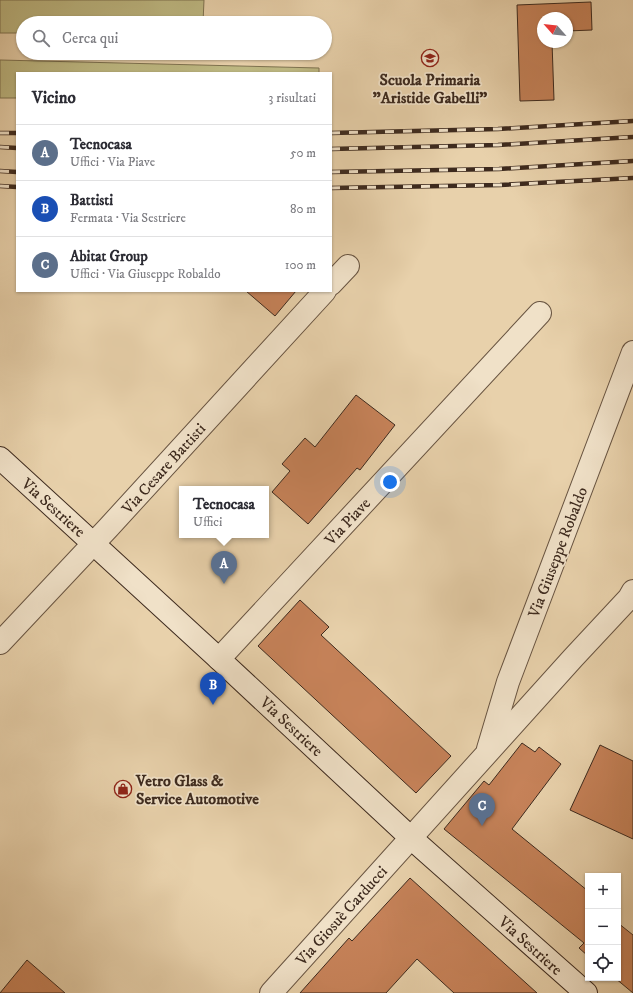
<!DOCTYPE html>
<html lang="it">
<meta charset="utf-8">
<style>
body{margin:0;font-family:"IM FELL DW Pica",serif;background:#f2f2f3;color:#2b2b33}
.controls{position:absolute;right:12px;bottom:12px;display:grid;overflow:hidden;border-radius:0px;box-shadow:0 1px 3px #0004}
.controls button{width:36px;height:36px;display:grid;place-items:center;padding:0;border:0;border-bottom:1px solid #e1e1e2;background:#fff;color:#2b2b33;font:20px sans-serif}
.compass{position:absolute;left:537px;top:12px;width:36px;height:36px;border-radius:50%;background:#fff;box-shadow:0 1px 3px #0004;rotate:297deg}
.you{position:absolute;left:390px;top:482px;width:14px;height:14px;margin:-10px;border:3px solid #fff;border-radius:50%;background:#1a73e8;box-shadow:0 0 0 6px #1a73e833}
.badge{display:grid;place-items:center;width:26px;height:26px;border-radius:50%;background:#8f2418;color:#fff;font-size:13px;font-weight:700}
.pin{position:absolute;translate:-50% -33px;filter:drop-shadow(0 1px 2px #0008)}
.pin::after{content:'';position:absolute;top:21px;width:14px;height:12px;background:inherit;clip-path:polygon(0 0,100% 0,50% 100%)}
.popup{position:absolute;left:179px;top:486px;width:90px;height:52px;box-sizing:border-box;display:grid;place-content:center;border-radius:0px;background:#fff;filter:drop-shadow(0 1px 3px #0005);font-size:13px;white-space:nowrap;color:#7c7c81}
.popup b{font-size:15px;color:#2b2b33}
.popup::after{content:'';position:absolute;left:50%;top:100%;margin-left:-8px;border:8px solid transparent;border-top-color:#fff}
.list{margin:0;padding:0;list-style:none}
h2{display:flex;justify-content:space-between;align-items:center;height:52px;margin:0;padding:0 16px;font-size:17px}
h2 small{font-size:13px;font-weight:400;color:#7c7c81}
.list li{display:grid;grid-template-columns:26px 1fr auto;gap:12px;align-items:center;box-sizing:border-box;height:56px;padding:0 16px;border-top:1px solid #e1e1e2}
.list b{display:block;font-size:15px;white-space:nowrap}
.list p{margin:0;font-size:13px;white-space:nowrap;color:#7c7c81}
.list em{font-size:13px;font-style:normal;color:#7c7c81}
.icon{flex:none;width:22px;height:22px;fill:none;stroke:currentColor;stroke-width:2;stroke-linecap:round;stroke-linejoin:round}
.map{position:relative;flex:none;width:633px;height:993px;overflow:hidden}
.search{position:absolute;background:#fff;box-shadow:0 1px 3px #0004;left:16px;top:16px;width:316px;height:44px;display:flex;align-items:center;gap:10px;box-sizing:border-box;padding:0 14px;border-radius:22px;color:#7c7c81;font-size:15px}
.panel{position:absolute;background:#fff;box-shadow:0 1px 3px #0004;left:16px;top:72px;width:316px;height:220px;border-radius:0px}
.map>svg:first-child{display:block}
</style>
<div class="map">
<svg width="633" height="993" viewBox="0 0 633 993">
<rect width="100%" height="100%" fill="#e8d1ab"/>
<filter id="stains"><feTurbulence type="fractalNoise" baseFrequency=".005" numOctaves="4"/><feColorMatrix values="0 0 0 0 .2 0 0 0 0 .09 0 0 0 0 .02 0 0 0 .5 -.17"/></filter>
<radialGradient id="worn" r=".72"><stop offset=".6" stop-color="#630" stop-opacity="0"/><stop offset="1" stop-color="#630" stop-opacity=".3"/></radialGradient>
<g fill="#beb983" stroke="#7e7250">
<path d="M0 0H204L203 23H23V33H0Z"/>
<path d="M0 60 319 68V73H17V98H0Z"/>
</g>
<g fill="#c68259" stroke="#3d2a1e">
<path d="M591 2 592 30 567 31V18H543V42H552L554 100 520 101 517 5Z"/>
<path d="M246 291H296L275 316Z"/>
<path d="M356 395 395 425 360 470 357 468 308 524 272 492 290 471 282 464 305 438 315 447Z"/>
<path d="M300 600 329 627 321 635 451 756 416 793 258 646Z"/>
<path d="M522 743 535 752 539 747 561 764 512 829 588 891V956L579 948 584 943 444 829 484 781 489 785Z"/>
<path d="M600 745 633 761V839L570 810Z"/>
<path d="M410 878 537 993H454L417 959 386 993H300L349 938 352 941Z"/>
<path d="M618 923 633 935V993L615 978H618Z"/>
<path d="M27 960 65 993H0Z"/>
</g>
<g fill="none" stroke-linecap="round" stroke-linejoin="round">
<defs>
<g id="minor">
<path d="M331 284 348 266"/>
<path d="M0 643 109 527 325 291"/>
<path d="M219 659 540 313"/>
<path d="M488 749 508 682 633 352"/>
<path d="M271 993 573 658 629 598 633 591"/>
</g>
<path id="secondary" d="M0 458 219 659 411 838 586 993"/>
</defs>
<use href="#minor" stroke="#685441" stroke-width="24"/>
<use href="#secondary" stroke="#3d2a1e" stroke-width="24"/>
<use href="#minor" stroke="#f0e1c8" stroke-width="22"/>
<use href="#secondary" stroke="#f0e1c8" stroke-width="22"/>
<defs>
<g id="rail">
<path d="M0 133H17"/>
<path d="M331 133 498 129 633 121"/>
<path d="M0 147 17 148"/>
<path d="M331 149 498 145 633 137"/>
<path d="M0 171 17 172"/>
<path d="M331 172 499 169 633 161"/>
<path d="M0 186 17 187"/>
<path d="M331 188 500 185 633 178"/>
</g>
</defs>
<use href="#rail" stroke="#3d2a1e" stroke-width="4.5"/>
<use href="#rail" stroke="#f0e1c8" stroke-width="3" stroke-dasharray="9" stroke-linecap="butt"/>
</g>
<defs>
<symbol id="school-ring" viewBox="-11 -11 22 22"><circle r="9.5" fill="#f0e1c8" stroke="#8f2418" stroke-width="1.5"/><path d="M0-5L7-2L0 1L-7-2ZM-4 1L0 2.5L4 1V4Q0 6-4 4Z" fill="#8f2418"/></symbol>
<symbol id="shop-ring" viewBox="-11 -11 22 22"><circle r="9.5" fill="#f0e1c8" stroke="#8f2418" stroke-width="1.5"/><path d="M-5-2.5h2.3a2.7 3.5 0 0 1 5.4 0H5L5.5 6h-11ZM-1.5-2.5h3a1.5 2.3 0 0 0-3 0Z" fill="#8f2418"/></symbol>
</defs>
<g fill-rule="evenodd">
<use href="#school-ring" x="420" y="48" width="20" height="20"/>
<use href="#shop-ring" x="113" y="779" width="20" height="20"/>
</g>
<g text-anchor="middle" stroke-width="3.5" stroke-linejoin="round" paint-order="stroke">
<g font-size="16" font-weight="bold" fill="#3d2a1e" stroke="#f0e1c8">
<text x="430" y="85">Scuola Primaria<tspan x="430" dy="18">"Aristide Gabelli"</tspan></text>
<text x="136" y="786" text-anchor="start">Vetro Glass &amp;<tspan x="136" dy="18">Service Automotive</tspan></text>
</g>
<g font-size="16" fill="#3d2a1e" stroke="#f0e1c8">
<text transform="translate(163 468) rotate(-48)" y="6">Via Cesare Battisti</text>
<text transform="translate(54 507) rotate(42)" y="6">Via Sestriere</text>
<text transform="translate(347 521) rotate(-47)" y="6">Via Piave</text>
<text transform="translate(557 552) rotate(-69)" y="6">Via Giuseppe Robaldo</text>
<text transform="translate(292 726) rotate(43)" y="6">Via Sestriere</text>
<text transform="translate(341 915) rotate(-48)" y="6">Via Giosuè Carducci</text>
<text transform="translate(531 945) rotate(42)" y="6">Via Sestriere</text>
</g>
</g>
<rect width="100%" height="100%" filter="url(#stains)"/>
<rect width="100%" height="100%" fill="url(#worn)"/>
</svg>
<div class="controls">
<button>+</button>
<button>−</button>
<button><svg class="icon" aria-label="locate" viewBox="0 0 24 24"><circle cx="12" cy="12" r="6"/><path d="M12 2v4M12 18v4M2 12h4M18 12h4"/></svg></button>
</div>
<svg class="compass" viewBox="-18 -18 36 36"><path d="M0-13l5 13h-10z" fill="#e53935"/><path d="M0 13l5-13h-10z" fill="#7c7c81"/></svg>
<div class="you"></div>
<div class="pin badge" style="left:224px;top:584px;background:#5c6f8a">A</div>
<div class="popup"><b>Tecnocasa</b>Uffici</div>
<div class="pin badge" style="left:213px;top:705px;background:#1a4fb4">B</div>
<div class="pin badge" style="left:482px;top:826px;background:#5c6f8a">C</div>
<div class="search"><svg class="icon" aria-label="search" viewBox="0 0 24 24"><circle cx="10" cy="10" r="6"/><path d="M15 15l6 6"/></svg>Cerca qui</div>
<section class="panel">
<h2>Vicino<small>3 risultati</small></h2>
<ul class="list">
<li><span class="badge" style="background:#5c6f8a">A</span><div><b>Tecnocasa</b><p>Uffici · Via Piave</p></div><em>50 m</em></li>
<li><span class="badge" style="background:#1a4fb4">B</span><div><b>Battisti</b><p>Fermata · Via Sestriere</p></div><em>80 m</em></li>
<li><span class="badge" style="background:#5c6f8a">C</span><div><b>Abitat Group</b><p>Uffici · Via Giuseppe Robaldo</p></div><em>100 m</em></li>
</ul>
</section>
</div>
